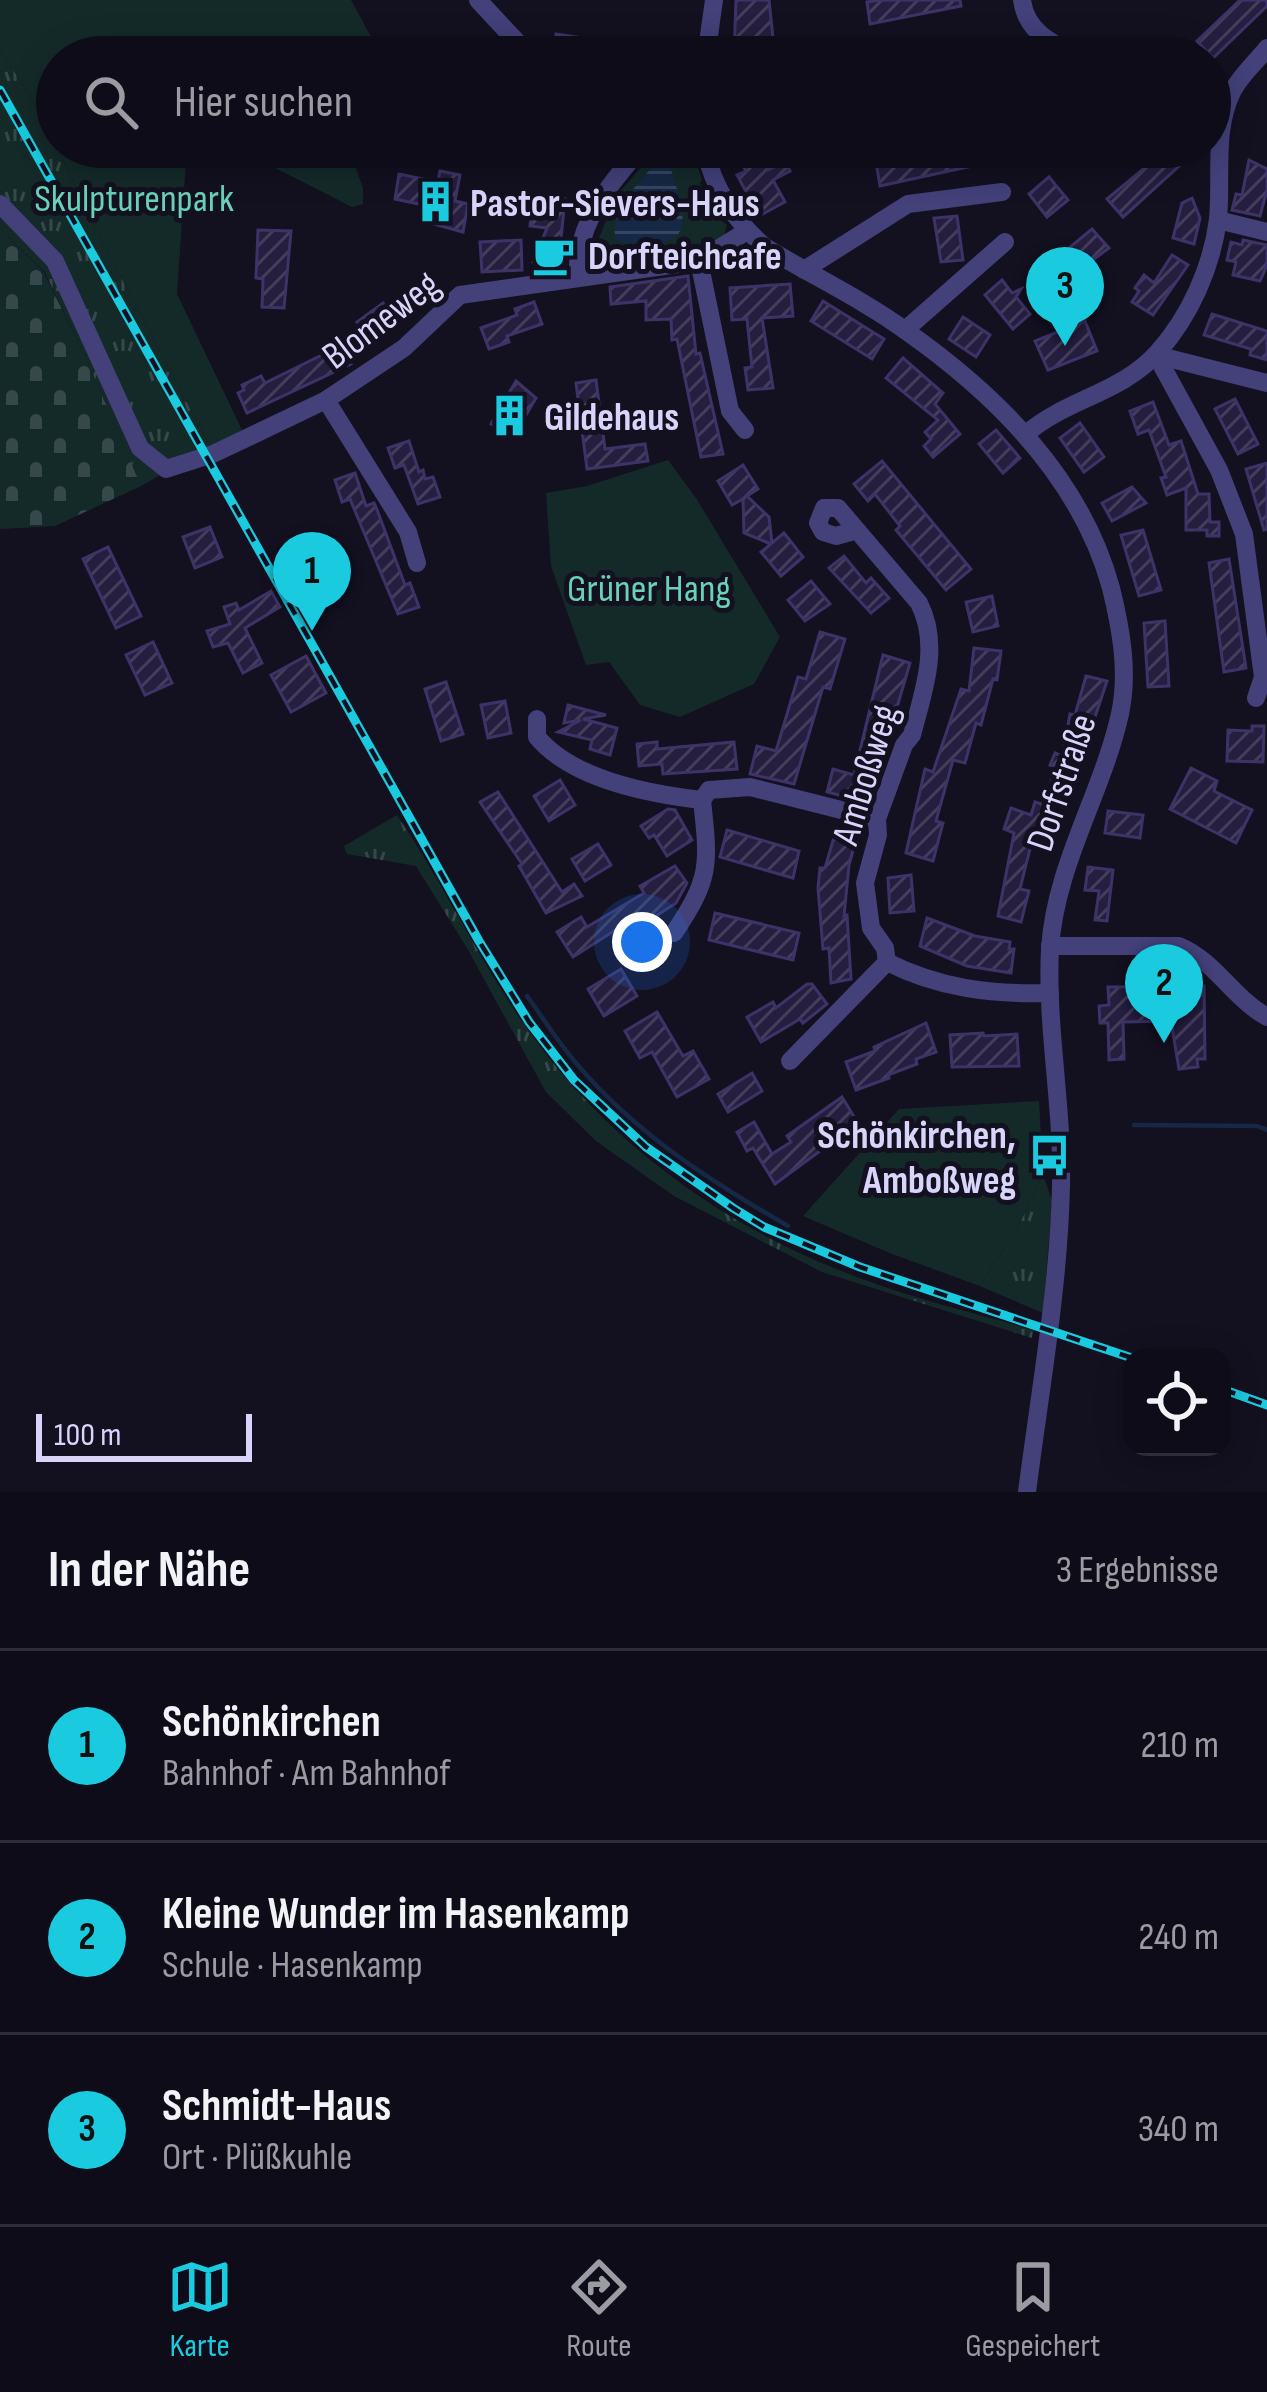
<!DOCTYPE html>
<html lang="de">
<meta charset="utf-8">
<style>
body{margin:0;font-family:"Sofia Sans Condensed",sans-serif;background:#171521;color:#f1f3f6}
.controls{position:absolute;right:36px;bottom:36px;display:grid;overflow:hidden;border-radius:24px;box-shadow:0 6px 30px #0003}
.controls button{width:108px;height:108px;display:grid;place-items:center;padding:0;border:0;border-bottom:3px solid #2e2c37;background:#0e0c18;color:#f1f3f6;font:60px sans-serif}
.scale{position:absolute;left:36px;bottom:30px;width:216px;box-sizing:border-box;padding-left:12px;border:6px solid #d9d4fa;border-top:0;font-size:33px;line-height:42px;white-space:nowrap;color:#d9d4fa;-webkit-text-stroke:9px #131020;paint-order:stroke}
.you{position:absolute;left:642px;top:942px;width:42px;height:42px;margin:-30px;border:9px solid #fff;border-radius:50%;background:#1a73e8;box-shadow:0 0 0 18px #1a73e833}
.badge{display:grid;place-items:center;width:78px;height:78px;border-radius:50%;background:#1acbe0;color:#111;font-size:39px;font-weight:700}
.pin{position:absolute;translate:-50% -99px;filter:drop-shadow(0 3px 6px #0008)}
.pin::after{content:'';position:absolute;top:63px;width:42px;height:36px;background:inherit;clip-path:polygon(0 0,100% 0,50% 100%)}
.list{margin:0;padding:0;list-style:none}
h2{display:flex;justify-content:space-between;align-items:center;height:156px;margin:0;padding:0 48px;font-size:51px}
h2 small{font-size:39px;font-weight:400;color:#9b9ba2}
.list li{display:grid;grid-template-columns:78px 1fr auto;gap:36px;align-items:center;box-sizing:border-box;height:192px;padding:0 48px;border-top:3px solid #2e2c37}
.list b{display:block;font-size:45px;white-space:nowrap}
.list p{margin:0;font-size:39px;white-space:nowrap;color:#9b9ba2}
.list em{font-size:39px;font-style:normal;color:#9b9ba2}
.icon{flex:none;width:66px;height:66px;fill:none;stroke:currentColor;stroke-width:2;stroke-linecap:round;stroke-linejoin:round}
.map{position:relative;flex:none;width:1267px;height:1492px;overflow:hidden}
.search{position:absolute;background:#0e0c18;box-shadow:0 6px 30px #0003;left:36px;right:36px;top:36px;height:132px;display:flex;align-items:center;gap:30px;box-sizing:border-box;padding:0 42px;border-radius:66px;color:#9b9ba2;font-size:45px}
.sheet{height:732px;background:#0e0c18}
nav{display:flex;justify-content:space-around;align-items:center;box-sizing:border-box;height:168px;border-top:3px solid #2e2c37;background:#0e0c18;font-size:33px;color:#9b9ba2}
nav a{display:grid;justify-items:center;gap:6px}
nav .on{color:#1acbe0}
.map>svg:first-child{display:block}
</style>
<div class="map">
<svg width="1267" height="1492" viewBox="0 0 1267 1492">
<defs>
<pattern id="grass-tufts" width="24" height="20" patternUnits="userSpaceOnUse" patternTransform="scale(3)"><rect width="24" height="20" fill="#142a29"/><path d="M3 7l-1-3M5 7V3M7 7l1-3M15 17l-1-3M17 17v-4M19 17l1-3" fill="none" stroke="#364849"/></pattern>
<pattern id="cemetery-stones" width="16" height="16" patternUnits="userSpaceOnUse" patternTransform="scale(3)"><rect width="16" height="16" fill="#142a29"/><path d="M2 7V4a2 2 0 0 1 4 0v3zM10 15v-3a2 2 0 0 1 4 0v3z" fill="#364849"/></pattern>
<pattern id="water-rules" width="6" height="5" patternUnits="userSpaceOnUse" patternTransform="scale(3)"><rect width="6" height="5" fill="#152845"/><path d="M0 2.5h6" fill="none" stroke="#364661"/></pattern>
<pattern id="building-hatch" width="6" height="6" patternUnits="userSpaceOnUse" patternTransform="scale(3)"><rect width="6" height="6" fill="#251e3f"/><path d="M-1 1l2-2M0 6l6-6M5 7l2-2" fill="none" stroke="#443e5c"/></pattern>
</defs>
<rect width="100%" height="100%" fill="#131020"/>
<g fill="url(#grass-tufts)">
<path d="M0 49 42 115 92 222 210 446 141 486 85 356 44 271 0 229Z"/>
<path d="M397 815C445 886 481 965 531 1034 610 1145 729 1230 857 1277 914 1299 974 1313 1033 1330L1032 1338 822 1272 674 1196 596 1141 546 1092 467 948 416 866 347 854 344 846Z"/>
<path d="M1043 1174 1052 1201 1043 1313 980 1286 1015 1233Z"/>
</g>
<path fill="url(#cemetery-stones)" d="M0 229 43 271 85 356 141 486 55 526 0 529Z"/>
<g fill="#142a29">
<path d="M0 0H351L382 57H57V147H187L177 294 243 432 210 446 92 222 42 115 0 49Z"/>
<path d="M234 147H348L363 188V204L352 207Z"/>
<path d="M690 147 702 179 700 184 719 219 727 225 723 240 701 252 586 270 616 196 659 147Z"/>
<path d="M668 460 696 498 780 637 754 684 680 717 640 705 609 662 586 665 551 566 546 493 587 486Z"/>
<path d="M1039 1101 1043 1174 1015 1233 980 1286 892 1254 803 1216 899 1109Z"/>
</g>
<path fill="url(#water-rules)" d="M663 156 668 159C686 220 703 254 617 241 605 214 645 175 663 156Z"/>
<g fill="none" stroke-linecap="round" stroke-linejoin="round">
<g stroke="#152845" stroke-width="4.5">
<path d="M527 996C543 1018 558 1042 576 1063 635 1133 710 1181 788 1226"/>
<path d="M1134 1125 1257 1126 1267 1130"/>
</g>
</g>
<g fill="url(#building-hatch)" stroke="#3e3368" stroke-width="3">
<path d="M736 0H769L775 57H734Z"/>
<path d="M879 0H960L961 6 870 24 867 2Z"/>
<path d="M1240 0H1267V6L1213 58 1197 41Z"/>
<path d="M556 34 590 39 587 57H552Z"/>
<path d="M733 147H755L768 170 785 161 790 171 773 180 785 202 759 216 737 175 746 171Z"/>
<path d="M943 147H998L1000 160 880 186 876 162Z"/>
<path d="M1162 147H1200L1123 217 1107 199 1147 166 1144 162Z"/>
<path d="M1249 160 1267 169V190L1260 216 1232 210 1236 194 1242 195Z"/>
<path d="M440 171 460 175 455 201 468 204 463 232 430 223 433 207 395 199 399 174 438 182Z"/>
<path d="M1049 177 1068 200 1047 217 1029 194Z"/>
<path d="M544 196 565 199 560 248 550 269 533 262 547 228 530 226 532 209 543 210Z"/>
<path d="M1192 198 1200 218 1194 244 1173 238 1182 203Z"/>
<path d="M957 216 963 260 941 262 934 218Z"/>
<path d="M1092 229 1109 248 1066 280 1079 297 1062 311 1035 276Z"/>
<path d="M258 230 291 231 284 308 262 307 263 279 256 278Z"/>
<path d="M521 240 522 270 482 272 480 242Z"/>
<path d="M1243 240 1267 245V265L1260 281 1233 275 1236 262 1227 260 1231 242 1242 245Z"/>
<path d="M1172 255 1188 265 1153 315 1132 302 1139 291 1135 288 1144 275 1154 283Z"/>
<path d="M688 276 696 354 700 353 723 454 701 457 677 339 672 340 671 319 646 320V301L611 304 610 287Z"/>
<path d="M1002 280 1012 293 1021 289 1016 297 1030 314 1013 329 985 295Z"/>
<path d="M790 284 793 316 762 318 773 388 748 390 745 368 752 367 747 319 732 320 730 288Z"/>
<path d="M823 301 884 339 872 359 811 321Z"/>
<path d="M534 302 542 324 507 336 509 342 489 349 481 328 517 315 515 309Z"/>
<path d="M383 303 399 324 374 344 357 322Z"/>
<path d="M1212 314 1267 331V360L1250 355 1251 349 1204 335Z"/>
<path d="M963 317 990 335 976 357 949 339Z"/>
<path d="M1085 321 1097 351 1048 370 1035 341Z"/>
<path d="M342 345 351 364 247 413 238 393 244 390 242 385 261 376 265 383Z"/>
<path d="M903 358 943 393 935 404 960 434 933 457 924 446 931 439 925 432 938 420 886 378Z"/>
<path d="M596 380 605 449 645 444 648 461 587 469 576 383Z"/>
<path d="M516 381 536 398 513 437 491 424Z"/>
<path d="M1235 399 1258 444 1238 454 1215 409Z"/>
<path d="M1153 402 1169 445 1181 441 1198 494H1209L1210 522H1219V536H1207V530H1186V488L1167 495 1161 478 1166 477 1149 430 1138 434 1130 411Z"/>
<path d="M1080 423 1104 457 1084 472 1060 438Z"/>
<path d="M996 430 1020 458 1003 473 979 444Z"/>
<path d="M409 441 419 472 423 470 425 479 433 477 440 497 418 504 404 465 395 468 388 448Z"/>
<path d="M882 461 971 569 946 590 896 530 900 526 875 494 868 501 854 484Z"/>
<path d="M1267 463V529L1264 530 1246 469Z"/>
<path d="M743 465 758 489 747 496 769 517 772 543 784 533 803 557 781 576 761 552 771 544 744 533 743 499 732 505 718 481Z"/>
<path d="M355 473 366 506 374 503 376 507 405 585 410 583 419 607 398 614 350 499 342 502 335 480Z"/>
<path d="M1132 487 1146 503 1112 521 1102 503Z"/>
<path d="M210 527 222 557 195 568 183 537Z"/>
<path d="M1143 530 1161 590 1139 596 1121 535Z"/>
<path d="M108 547 141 616 116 628 83 559Z"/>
<path d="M844 556 866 583 871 578 889 598 871 613 829 568Z"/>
<path d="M1229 559 1246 668 1224 672 1209 563Z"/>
<path d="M811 581 830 604 805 621 788 600Z"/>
<path d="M271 591 280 607 245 628 262 663 243 673 228 643 213 647 207 631 230 624 224 607 236 603 239 610Z"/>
<path d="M992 596 998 626 973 632 966 602Z"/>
<path d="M1165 621 1169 686 1148 687 1144 623Z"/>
<path d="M820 632 845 639 830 689 823 687 794 784 750 774 757 746 776 751 798 677 806 679Z"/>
<path d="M153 642 172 683 145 695 126 655Z"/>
<path d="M974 648 1001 651 997 680 993 679 981 725 976 723 965 763 953 760 936 821 943 823 933 861 906 853 925 769 933 772 961 689 969 691Z"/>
<path d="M883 655 910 663 879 769 867 766 858 800 827 792 833 769 854 775Z"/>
<path d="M306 656 326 693 291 712 271 675Z"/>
<path d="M1086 676 1107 681 1071 789 1051 782 1056 767 1050 765 1055 753 1062 756 1070 714 1075 715Z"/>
<path d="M446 682 463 734 441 741 425 689Z"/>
<path d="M505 701 511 733 488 738 481 705Z"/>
<path d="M568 705 606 715 583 719 617 728 610 755 590 749 592 740 558 732 581 720 564 723Z"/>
<path d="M1252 726H1264L1263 762 1227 761 1228 730 1252 731Z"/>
<path d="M657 742V749L734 742 737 769 663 774 662 764 639 766 637 744Z"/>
<path d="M1191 768 1217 781 1214 791 1252 810 1236 843 1170 809Z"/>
<path d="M560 780 575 805 549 821 534 796Z"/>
<path d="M498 792 562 892 574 884 582 896 546 913 519 866 522 864 480 802Z"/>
<path d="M1035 802 1054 808 1044 836 1034 833 1020 889 1029 891 1021 922 998 916 1014 833 1004 829 1011 808 1031 815Z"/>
<path d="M668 809 675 810 692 840 667 856 654 835 649 838 641 826Z"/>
<path d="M1108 811 1143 815 1140 838 1105 833Z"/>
<path d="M837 827 858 832 849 865 844 916 847 915 851 979 831 983 829 948 823 949 818 888 820 868H825Z"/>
<path d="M727 830 799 851 793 878 720 857Z"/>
<path d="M598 844 611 865 585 881 572 859Z"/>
<path d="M675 866 687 883 676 903 619 940 614 931 573 957 557 932 581 917 587 927 644 893 640 886Z"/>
<path d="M1088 867 1113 870 1107 921 1095 920 1099 891 1085 890Z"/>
<path d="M911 875 914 911 890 913 888 878Z"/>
<path d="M715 913 799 933 793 960 709 940Z"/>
<path d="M927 918 975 936 1010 942 1009 949H1014L1011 973 967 966 920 946Z"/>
<path d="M621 969 637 996 604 1016 588 989Z"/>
<path d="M807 984H812L827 1004 803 1023 800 1019 761 1042 747 1017 773 1002 776 1008Z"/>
<path d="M1204 986 1205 1059H1197L1198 1067 1179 1069 1171 1021 1123 1022 1124 1059 1109 1060 1108 1023H1100L1099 1006 1109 1005 1108 987Z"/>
<path d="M657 1012 683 1056 693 1051 709 1079 677 1097 652 1052 640 1058 625 1031Z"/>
<path d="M926 1023 936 1052 916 1059 917 1064 888 1075 889 1078 856 1090 846 1062 875 1051 874 1047Z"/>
<path d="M983 1033 984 1036 1017 1034 1019 1066 952 1067 950 1035Z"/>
<path d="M752 1073 762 1091 728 1112 718 1094Z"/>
<path d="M842 1097 858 1123 775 1184 753 1148 747 1151 737 1132 754 1122 772 1154 791 1142 787 1136Z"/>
</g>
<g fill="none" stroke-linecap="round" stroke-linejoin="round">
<g stroke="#43407a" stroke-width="18">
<path d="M478 0 531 57"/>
<path d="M1022 0C1026 32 1052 43 1079 57"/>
<path d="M706 57 714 0"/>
<path d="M704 147C714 189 733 219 765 247 811 275 862 299 906 331 997 395 1081 478 1111 588 1121 629 1129 672 1120 714 1102 794 1055 866 1050 949 1046 1027 1063 1106 1061 1185 1059 1287 1040 1390 1027 1492"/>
<path d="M0 204 55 261 140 448 166 469 213 454 326 400 404 348 460 295 699 261 747 231"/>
<path d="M1218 220 1267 232"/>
<path d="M699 261 730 411 745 430"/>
<path d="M804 270 908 204 1002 192"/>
<path d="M578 271C577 222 611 182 642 147"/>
<path d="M905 330 1005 242"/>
<path d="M1156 355 1219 470 1244 534 1263 677 1256 698"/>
<path d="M1156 355 1267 383"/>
<path d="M326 400 408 532 417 563"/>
<path d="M1026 434C1066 399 1122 393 1158 352 1190 316 1212 267 1218 219 1222 178 1213 131 1232 92 1240 76 1256 62 1267 48"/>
<path d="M854 531 836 536 823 532 818 523 824 508H838L919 603C941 646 923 692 912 735L904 745 877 819 878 835 865 883 871 928 885 948 887 962C938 988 992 995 1050 993"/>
<path d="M537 719V737C573 780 649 794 702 800L709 790 750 787 877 819"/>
<path d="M674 933C711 878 709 865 702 800"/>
<path d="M1050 946H1179C1215 961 1233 998 1267 1017"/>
<path d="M790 1061 887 962"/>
</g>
<defs>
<g id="rail">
<path d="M0 90 479 941 529 1022 574 1080 646 1147 733 1208 764 1227 860 1267 1132 1358"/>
<path d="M1222 1389 1267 1405"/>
</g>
</defs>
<use href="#rail" stroke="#1acbe0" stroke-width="9"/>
<use href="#rail" stroke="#131020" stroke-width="4.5" stroke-dasharray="14" stroke-linecap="butt"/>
</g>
<defs>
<symbol id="building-bare" viewBox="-9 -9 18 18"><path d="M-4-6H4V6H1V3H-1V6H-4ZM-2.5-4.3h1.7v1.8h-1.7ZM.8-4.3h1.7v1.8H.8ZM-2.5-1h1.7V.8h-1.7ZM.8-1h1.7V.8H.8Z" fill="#1acbe0" stroke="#131020" stroke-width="2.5" paint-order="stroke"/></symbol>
<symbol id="cafe-bare" viewBox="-9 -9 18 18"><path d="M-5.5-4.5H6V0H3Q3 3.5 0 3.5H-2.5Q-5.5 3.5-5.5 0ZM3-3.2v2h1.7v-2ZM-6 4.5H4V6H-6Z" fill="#1acbe0" stroke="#131020" stroke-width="2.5" paint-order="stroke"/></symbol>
<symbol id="bus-bare" viewBox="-9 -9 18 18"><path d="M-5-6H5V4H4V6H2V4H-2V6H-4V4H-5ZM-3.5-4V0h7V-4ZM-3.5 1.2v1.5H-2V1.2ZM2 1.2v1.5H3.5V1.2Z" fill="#1acbe0" stroke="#131020" stroke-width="2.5" paint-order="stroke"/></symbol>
</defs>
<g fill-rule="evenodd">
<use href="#building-bare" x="406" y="172" width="59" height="59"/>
<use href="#cafe-bare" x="524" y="226" width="59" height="59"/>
<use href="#building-bare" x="480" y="386" width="59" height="59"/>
<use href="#bus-bare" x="1020" y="1126" width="59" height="59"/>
</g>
<g text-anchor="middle" stroke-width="10" stroke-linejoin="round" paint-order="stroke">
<g font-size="39" fill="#69d1b8" stroke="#131020">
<text x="134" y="211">Skulpturenpark</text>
<text x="649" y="601">Grüner Hang</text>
</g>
<g font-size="39" font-weight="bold" fill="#d9d4fa" stroke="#131020" text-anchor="start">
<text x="470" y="216">Pastor-Sievers-Haus</text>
<text x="588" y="269">Dorfteichcafe</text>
<text x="544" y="430">Gildehaus</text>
<text x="1016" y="1148" text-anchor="end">Schönkirchen,<tspan x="1016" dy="45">Amboßweg</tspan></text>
</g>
<g font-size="39" fill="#d9d4fa" stroke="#131020">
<text transform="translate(380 319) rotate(-37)" y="14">Blomeweg</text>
<text transform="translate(864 774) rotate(-73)" y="14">Amboßweg</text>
<text transform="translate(1060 782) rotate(-71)" y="14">Dorfstraße</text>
</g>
</g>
</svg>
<div class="controls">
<button><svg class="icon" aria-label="locate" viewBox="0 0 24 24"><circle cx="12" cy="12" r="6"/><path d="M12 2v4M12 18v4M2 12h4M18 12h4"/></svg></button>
</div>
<div class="scale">100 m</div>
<div class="you"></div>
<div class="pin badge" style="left:312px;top:631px">1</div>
<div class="pin badge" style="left:1164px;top:1043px">2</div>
<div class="pin badge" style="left:1065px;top:346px">3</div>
<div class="search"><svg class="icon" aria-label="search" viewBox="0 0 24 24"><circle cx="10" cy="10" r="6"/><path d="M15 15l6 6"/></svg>Hier suchen</div>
</div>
<section class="sheet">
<h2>In der Nähe<small>3 Ergebnisse</small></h2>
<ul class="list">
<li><span class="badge">1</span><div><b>Schönkirchen</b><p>Bahnhof · Am Bahnhof</p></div><em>210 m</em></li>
<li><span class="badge">2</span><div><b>Kleine Wunder im Hasenkamp</b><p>Schule · Hasenkamp</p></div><em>240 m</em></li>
<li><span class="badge">3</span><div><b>Schmidt-Haus</b><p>Ort · Plüßkuhle</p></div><em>340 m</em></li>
</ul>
</section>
<nav>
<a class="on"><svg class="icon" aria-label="map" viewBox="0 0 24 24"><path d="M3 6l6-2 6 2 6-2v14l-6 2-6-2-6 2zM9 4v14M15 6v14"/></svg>Karte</a>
<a><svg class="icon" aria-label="directions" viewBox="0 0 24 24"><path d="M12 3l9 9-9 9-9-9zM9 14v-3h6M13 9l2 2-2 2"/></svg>Route</a>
<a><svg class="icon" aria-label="saved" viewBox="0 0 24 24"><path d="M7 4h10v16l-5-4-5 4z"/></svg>Gespeichert</a>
</nav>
